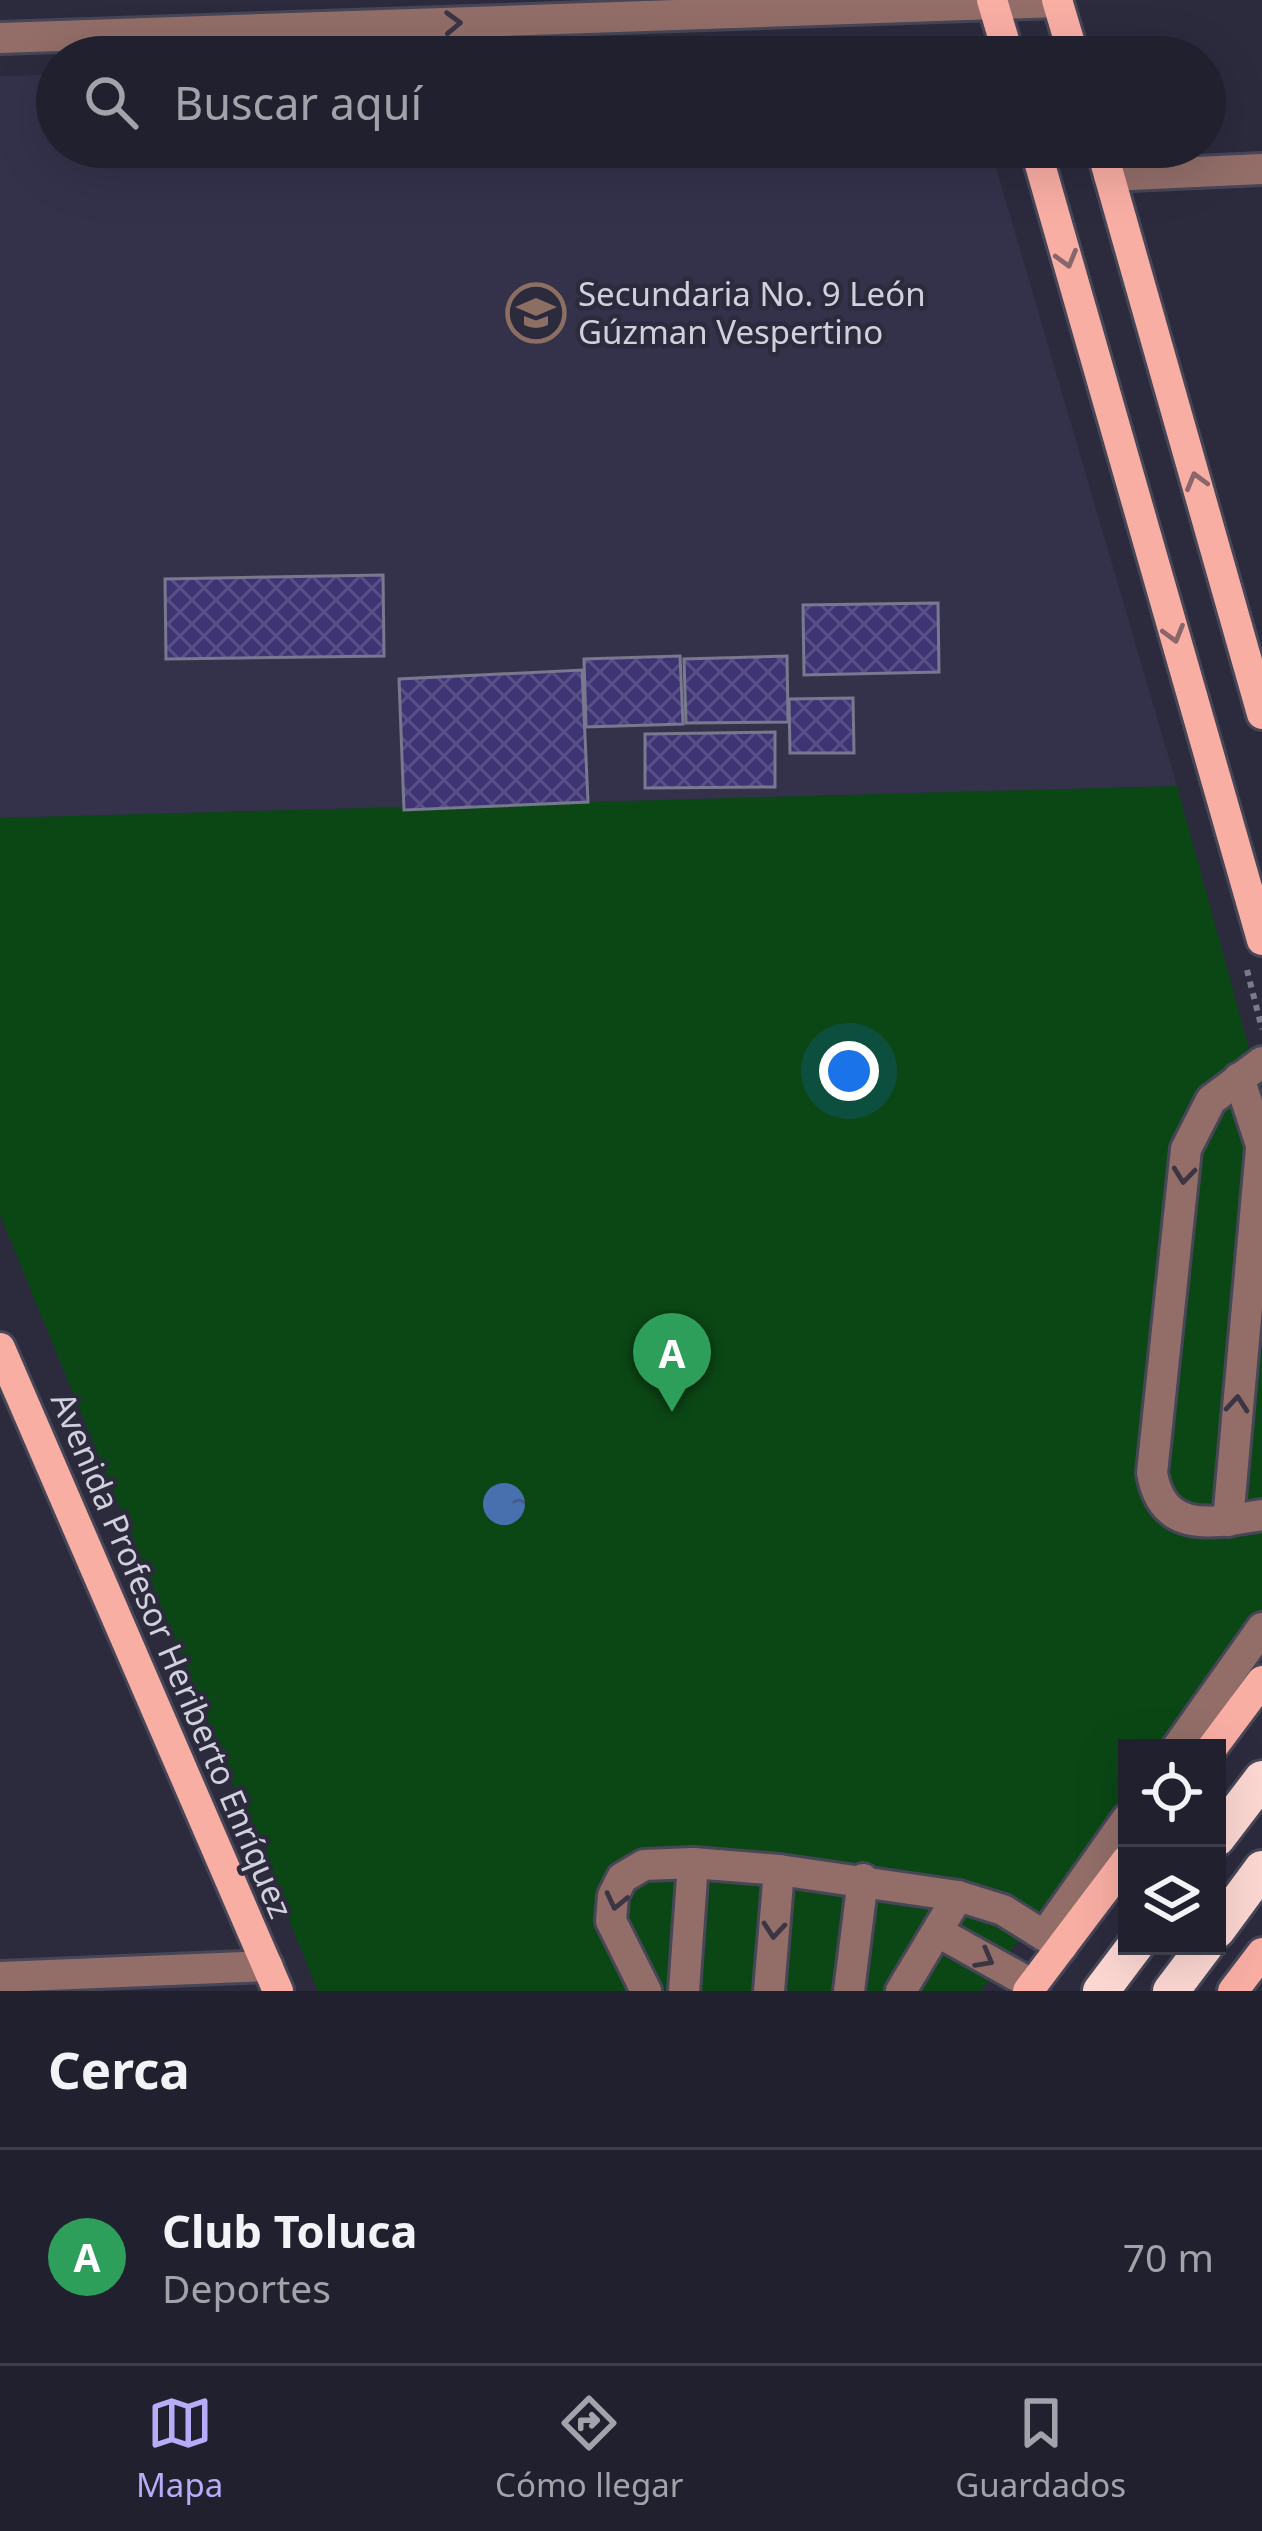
<!DOCTYPE html>
<html lang="es">
<meta charset="utf-8">
<style>
body{margin:0;font-family:"Noto Sans",sans-serif;background:#2d2d3a;color:#f1f3f6}
.controls{position:absolute;right:36px;bottom:36px;display:grid;overflow:hidden;border-radius:0px;box-shadow:0 12px 48px #0002}
.controls button{width:108px;height:108px;display:grid;place-items:center;padding:0;border:0;border-bottom:3px solid #3e3e4a;background:#21202e;color:#f1f3f6;font:60px sans-serif}
.you{position:absolute;left:849px;top:1071px;width:42px;height:42px;margin:-30px;border:9px solid #fff;border-radius:50%;background:#1a73e8;box-shadow:0 0 0 18px #1a73e833}
.badge{display:grid;place-items:center;width:78px;height:78px;border-radius:50%;background:#b6acf8;color:#fff;font-size:39px;font-weight:700}
.pin{position:absolute;translate:-50% -99px;filter:drop-shadow(0 3px 6px #0008)}
.pin::after{content:'';position:absolute;top:63px;width:42px;height:36px;background:inherit;clip-path:polygon(0 0,100% 0,50% 100%)}
.list{margin:0;padding:0;list-style:none}
h2{display:flex;justify-content:space-between;align-items:center;height:156px;margin:0;padding:0 48px;font-size:51px}
h2 small{font-size:39px;font-weight:400;color:#a2a3aa}
.list li{display:grid;grid-template-columns:78px 1fr auto;gap:36px;align-items:center;box-sizing:border-box;height:216px;padding:0 48px;border-top:3px solid #3e3e4a}
.list b{display:block;font-size:45px;white-space:nowrap}
.list p{margin:0;font-size:39px;white-space:nowrap;color:#a2a3aa}
.list em{font-size:39px;font-style:normal;color:#a2a3aa}
.icon{flex:none;width:66px;height:66px;fill:none;stroke:currentColor;stroke-width:2;stroke-linecap:round;stroke-linejoin:round}
.map{position:relative;flex:none;width:1262px;height:1991px;overflow:hidden}
.search{position:absolute;background:#21202e;box-shadow:0 12px 48px #0002;left:36px;right:36px;top:36px;height:132px;display:flex;align-items:center;gap:30px;box-sizing:border-box;padding:0 42px;border-radius:66px;color:#a2a3aa;font-size:45px}
.sheet{height:372px;background:#21202e}
nav{display:flex;justify-content:space-around;align-items:center;box-sizing:border-box;height:168px;border-top:3px solid #3e3e4a;background:#21202e;font-size:33px;color:#a2a3aa}
nav a{display:grid;justify-items:center;gap:6px}
nav .on{color:#b6acf8}
.map>svg:first-child{display:block}
</style>
<div class="map">
<svg width="1262" height="1991" viewBox="0 0 1262 1991">
<defs>
<pattern id="water-ripples" width="26" height="14" patternUnits="userSpaceOnUse" patternTransform="scale(3)"><rect width="26" height="14" fill="#4970ae"/><path d="M2 4q2-2 4 0t4 0M15 11q2-2 4 0t4 0" fill="none" stroke="#455c83"/></pattern>
<pattern id="building-cross-hatch" width="8" height="8" patternUnits="userSpaceOnUse" patternTransform="scale(3)"><rect width="8" height="8" fill="#3e3474"/><path d="M0 0l8 8M0 8l8-8" fill="none" stroke="#595087"/></pattern>
</defs>
<rect width="100%" height="100%" fill="#2c2b3e"/>
<path fill="#34324b" d="M57 75V147H990L1177 786 0 818V76Z"/>
<path fill="#0b4715" d="M1177 786 1262 1096V1610L1160 1748H1127V1793L981 1991H318L0 1215V818Z"/>
<circle fill="url(#water-ripples)" cx="504" cy="1504" r="21"/>
<g fill="url(#building-cross-hatch)" stroke="#78788e" stroke-width="3">
<path d="M383 575 384 656 166 659 165 579Z"/>
<path d="M938 603 939 672 804 675 803 605Z"/>
<path d="M680 656 683 724 586 727 584 659Z"/>
<path d="M787 656 788 722 686 723 684 659Z"/>
<path d="M582 670 588 802 404 810 399 679Z"/>
<path d="M853 698 854 753H790L789 699Z"/>
<path d="M775 732V787L645 788V734Z"/>
</g>
<g fill="none" stroke-linecap="round" stroke-linejoin="round">
<defs>
<g id="minor">
<path d="M0 38 1058 2"/>
<path d="M1109 176 1262 169"/>
<path d="M1262 1062 1211 1100 1186 1149 1152 1473C1163 1535 1212 1523 1262 1515"/>
<path d="M1239 1078 1262 1148"/>
<path d="M1228 1521 1262 1137"/>
<path d="M1177 1748 1262 1628"/>
<path d="M938 1932 1033 1985"/>
<path d="M1045 1935 1127 1819"/>
<path d="M0 1977 268 1966"/>
<path d="M646 1991 611 1921 613 1896 622 1878 644 1865 693 1863 779 1870 958 1896 1003 1910 1062 1947"/>
<path d="M684 1991 693 1863"/>
<path d="M769 1991 779 1870"/>
<path d="M849 1991 863 1879"/>
<path d="M901 1991 958 1896"/>
</g>
<g id="major">
<path d="M992 0 1009 57"/>
<path d="M1057 0 1074 57"/>
<path d="M1035 147 1262 940"/>
<path d="M1101 147 1262 714"/>
<path d="M0 1348 278 1991"/>
<path d="M1212 1748 1262 1681"/>
<path d="M1028 1991 1127 1860"/>
<path d="M1233 1991 1262 1953"/>
</g>
<g id="highway">
<path d="M1217 1838 1262 1779"/>
<path d="M1217 1930 1262 1869"/>
<path d="M1101 1991 1135 1946"/>
<path d="M1171 1991 1205 1946"/>
</g>
</defs>
<use href="#minor" stroke="#464657" stroke-width="36"/>
<use href="#major" stroke="#464657" stroke-width="36"/>
<use href="#highway" stroke="#464657" stroke-width="42"/>
<path stroke="#7b7a8a" stroke-width="6" stroke-dasharray="6 6" stroke-linecap="butt" d="M1247 970 1262 1029"/>
<use href="#minor" stroke="#936e69" stroke-width="30"/>
<use href="#major" stroke="#f9aea4" stroke-width="30"/>
<use href="#highway" stroke="#fdd8d3" stroke-width="36"/>
</g>
<defs><path id="oneway-chevron" d="M-2-3.5L2.5 0L-2 3.5" fill="none" stroke-width="1.6" stroke-linecap="round" stroke-linejoin="round" transform="scale(3)"/></defs>
<g stroke="#3b3544">
<use href="#oneway-chevron" transform="translate(453 23) rotate(-2)"/>
<use href="#oneway-chevron" transform="translate(1184 1175) rotate(96)"/>
<use href="#oneway-chevron" transform="translate(1237 1404) rotate(-85)"/>
<use href="#oneway-chevron" transform="translate(616 1901) rotate(103)"/>
<use href="#oneway-chevron" transform="translate(774 1930) rotate(95)"/>
<use href="#oneway-chevron" transform="translate(985 1959) rotate(29)"/>
</g>
<g stroke="#88666c">
<use href="#oneway-chevron" transform="translate(1067 259) rotate(74)"/>
<use href="#oneway-chevron" transform="translate(1196 481) rotate(-106)"/>
<use href="#oneway-chevron" transform="translate(1174 634) rotate(74)"/>
</g>
<defs>
<symbol id="school-ring" viewBox="-11 -11 22 22"><circle r="9.5" fill="#2c2b3e" stroke="#8d6e63" stroke-width="1.5"/><path d="M0-5L7-2L0 1L-7-2ZM-4 1L0 2.5L4 1V4Q0 6-4 4Z" fill="#8d6e63"/></symbol>
</defs>
<g fill-rule="evenodd">
<use href="#school-ring" x="503" y="280" width="66" height="66"/>
</g>
<g text-anchor="middle" stroke-width="9" stroke-linejoin="round" paint-order="stroke">
<g font-size="33" fill="#d1d1dd" stroke="#2c2b3e" text-anchor="start">
<text x="578" y="306">Secundaria No. 9 León<tspan x="578" dy="38">Gúzman Vespertino</tspan></text>
</g>
<g font-size="33" fill="#d1d1dd" stroke="#2c2b3e">
<text transform="translate(172 1655) rotate(67)" y="12">Avenida Profesor Heriberto Enríquez</text>
</g>
</g>
</svg>
<div class="controls">
<button><svg class="icon" aria-label="locate" viewBox="0 0 24 24"><circle cx="12" cy="12" r="6"/><path d="M12 2v4M12 18v4M2 12h4M18 12h4"/></svg></button>
<button><svg class="icon" aria-label="layers" viewBox="0 0 24 24"><path d="M12 4l9 5-9 5-9-5zM3 14l9 5 9-5"/></svg></button>
</div>
<div class="you"></div>
<div class="pin badge" style="left:672px;top:1412px;background:#2e9e5b">A</div>
<div class="search"><svg class="icon" aria-label="search" viewBox="0 0 24 24"><circle cx="10" cy="10" r="6"/><path d="M15 15l6 6"/></svg>Buscar aquí</div>
</div>
<section class="sheet">
<h2>Cerca<small></small></h2>
<ul class="list">
<li><span class="badge" style="background:#2e9e5b">A</span><div><b>Club Toluca</b><p>Deportes</p></div><em>70 m</em></li>
</ul>
</section>
<nav>
<a class="on"><svg class="icon" aria-label="map" viewBox="0 0 24 24"><path d="M3 6l6-2 6 2 6-2v14l-6 2-6-2-6 2zM9 4v14M15 6v14"/></svg>Mapa</a>
<a><svg class="icon" aria-label="directions" viewBox="0 0 24 24"><path d="M12 3l9 9-9 9-9-9zM9 14v-3h6M13 9l2 2-2 2"/></svg>Cómo llegar</a>
<a><svg class="icon" aria-label="saved" viewBox="0 0 24 24"><path d="M7 4h10v16l-5-4-5 4z"/></svg>Guardados</a>
</nav>
